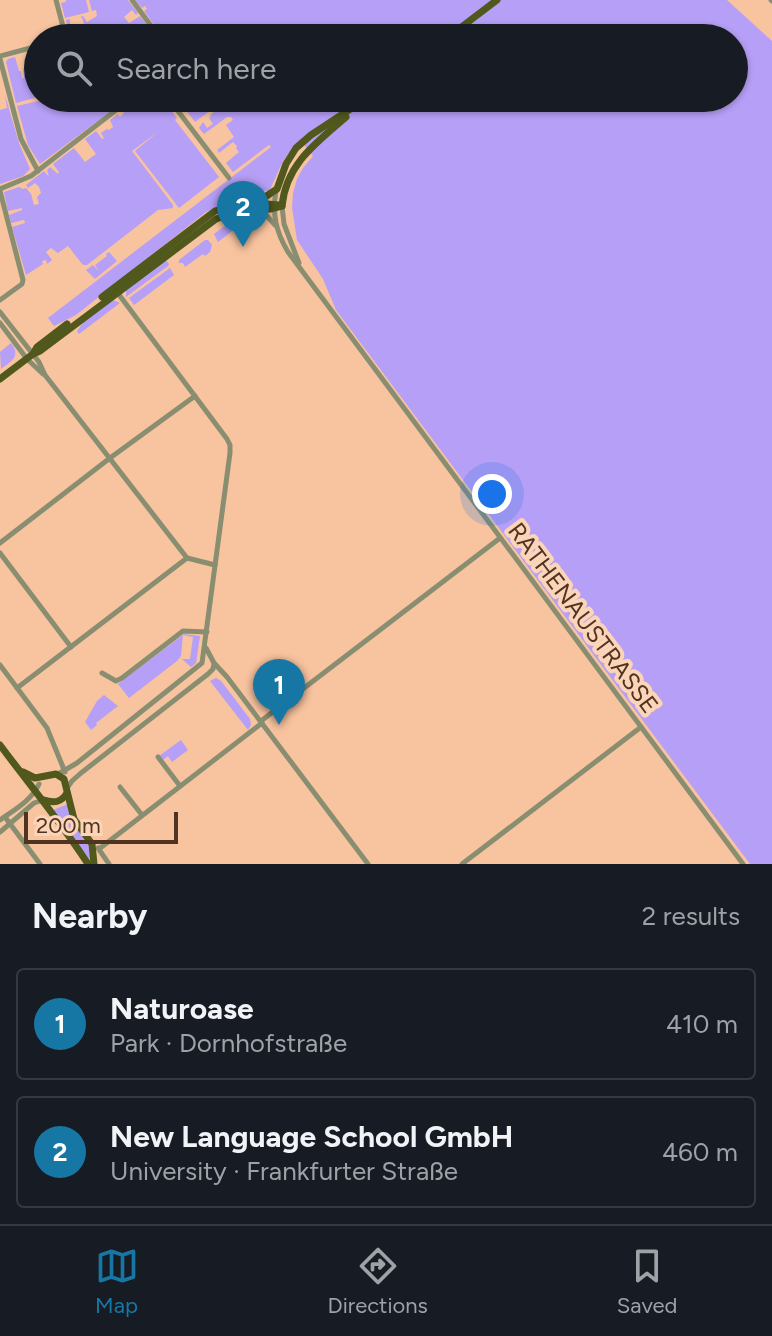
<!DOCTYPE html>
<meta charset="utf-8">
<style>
body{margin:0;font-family:Figtree,sans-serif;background:#242831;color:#f1f3f6}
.scale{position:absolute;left:24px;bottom:20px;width:154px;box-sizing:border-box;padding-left:8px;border:4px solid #4e3421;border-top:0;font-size:22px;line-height:28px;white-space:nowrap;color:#4e3421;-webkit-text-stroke:6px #fcd4b8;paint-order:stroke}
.you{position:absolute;left:492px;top:494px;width:28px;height:28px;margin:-20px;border:6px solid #fff;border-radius:50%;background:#1a73e8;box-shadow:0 0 0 12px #1a73e833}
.badge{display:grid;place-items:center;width:52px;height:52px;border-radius:50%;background:#1777a4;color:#fff;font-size:26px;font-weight:700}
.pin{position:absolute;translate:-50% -66px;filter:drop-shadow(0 2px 4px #0008)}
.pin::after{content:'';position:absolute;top:42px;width:28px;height:24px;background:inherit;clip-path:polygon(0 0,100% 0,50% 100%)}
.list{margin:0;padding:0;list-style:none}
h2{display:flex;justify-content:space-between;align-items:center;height:104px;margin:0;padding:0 32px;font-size:34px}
h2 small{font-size:26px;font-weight:400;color:#9ea1a6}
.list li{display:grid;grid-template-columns:52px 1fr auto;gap:24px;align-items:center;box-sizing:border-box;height:112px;margin:0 16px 16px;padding:0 16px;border:2px solid #363941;border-radius:8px}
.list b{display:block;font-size:30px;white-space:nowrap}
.list p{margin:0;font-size:26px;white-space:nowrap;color:#9ea1a6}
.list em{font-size:26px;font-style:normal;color:#9ea1a6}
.icon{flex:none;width:44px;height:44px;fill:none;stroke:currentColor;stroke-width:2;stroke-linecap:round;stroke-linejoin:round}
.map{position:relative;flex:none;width:772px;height:864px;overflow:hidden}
.search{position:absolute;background:#171b24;box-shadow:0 2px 6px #0004;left:24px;right:24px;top:24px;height:88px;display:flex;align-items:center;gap:20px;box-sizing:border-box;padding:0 28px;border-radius:44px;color:#9ea1a6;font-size:30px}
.sheet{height:360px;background:#171b24}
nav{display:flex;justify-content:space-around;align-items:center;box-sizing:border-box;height:112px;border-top:2px solid #363941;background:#171b24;font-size:22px;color:#9ea1a6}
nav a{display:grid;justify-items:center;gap:4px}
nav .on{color:#1777a4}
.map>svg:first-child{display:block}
</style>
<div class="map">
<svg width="772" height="864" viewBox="0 0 772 864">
<rect width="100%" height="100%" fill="#f8c39f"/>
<g fill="#b69ff6">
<path d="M66 0H86L89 12 65 18 61 3 66 2Z"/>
<path d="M89 0H128L138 13 136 15 132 10 124 17 129 23 140 16 151 30 149 32 145 28 138 33 141 37 145 35 147 37 153 33 157 38 152 36 149 38H75L68 29 66 20 70 19V25L75 31 77 27 84 24 82 18 80 17 83 16 87 22 97 16 96 10 92 11Z"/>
<path d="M135 0H727L772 41V864H750L336 310 323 279 297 240 292 208 293 193 297 179 303 168 313 156 301 141C280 158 280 172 268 193L266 190C254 199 245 200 233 190L232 192 238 198 206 212 76 315 54 326 48 318 271 147 269 145 233 172 226 163 239 152 236 148 237 146 233 142 219 153 217 150 234 137 226 125 233 120 231 117H227L204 134 199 128 203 122 207 128 213 124 209 118 211 116 210 115 231 98H734V38H164L144 11 147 9 145 6 142 8Z"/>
<path d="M38 51V97L16 103 6 62 8 59 15 57 19 71H21L22 78H24L23 69 31 66 33 73 37 71 33 52Z"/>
<path d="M5 95 19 143 30 169 23 176 0 184V110L7 108Z"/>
<path d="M51 98H106L112 105 111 111 40 164 28 145 17 106Z"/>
<path d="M138 98H162L177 118 175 120 219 177 179 208 135 151 158 132 132 151 173 205V208L158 210 87 265H83L68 246 58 253 51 248 46 252 52 260 47 264 46 260 42 261 43 264 26 275 12 227 25 223 24 220 11 223 9 215 22 210V208L8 211 4 192 19 187 23 189 26 188 31 194 34 205 39 204 37 197 41 193 39 187 35 183 28 188 26 185 44 171 49 177 47 170 50 167 58 174 59 172 53 164 74 148 85 162 96 154 85 139 96 131 102 139 104 138 101 133 107 129 109 130 113 127 110 120 118 114 120 117 124 113 122 110 135 101 136 102 134 105 140 102Z"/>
<path d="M177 98H227L195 122Z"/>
<path d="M250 214 252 216 218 242 214 234 238 216Z"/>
<path d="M205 240H208L212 245 210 252 205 256 203 254 185 267 183 263H179V260Z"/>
<path d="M109 252 117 261 95 279 86 270 93 265 99 271 95 265 107 256 106 254Z"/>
<path d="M166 260 169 264 168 266 126 297V290Z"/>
<path d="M170 268 174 275 134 305 129 298Z"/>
<path d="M113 300 120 303 79 334 77 331 85 320Z"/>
<path d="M11 343C21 356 12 361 1 369L0 352Z"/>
<path d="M184 634 200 636 196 663 191 667 182 659H190L193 637 183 635 181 656 177 661 129 698 118 684Z"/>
<path d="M216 678 221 681 250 719 251 725 248 730 210 681Z"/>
<path d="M104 695 118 706 96 723 97 725 91 730 85 722 97 701Z"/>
<path d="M181 740 188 750 172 762 168 756 163 760 159 756Z"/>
<path d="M68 804 90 846V860L53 810Z"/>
</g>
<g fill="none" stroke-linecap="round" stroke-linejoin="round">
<g stroke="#898e70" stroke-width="5">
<path d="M56 0 66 38"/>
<path d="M132 0 160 38"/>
<path d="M771 0 772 1"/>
<path d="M0 56 38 46"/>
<path d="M0 59 21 139 38 171"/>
<path d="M113 98 120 107 132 98"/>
<path d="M168 98 229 178"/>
<path d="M0 189 31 176 120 107"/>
<path d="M0 191 23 280 22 284 0 300"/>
<path d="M276 191C272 214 276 232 288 252L743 864"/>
<path d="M282 206 284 224 299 263"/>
<path d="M255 210 267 216 275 225"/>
<path d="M0 312 39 362 45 375 187 558 215 565"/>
<path d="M0 323 27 359 43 374"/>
<path d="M0 543 110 458 195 396"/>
<path d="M0 553 71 647"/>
<path d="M206 648 214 663 227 677 368 864"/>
<path d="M0 665 47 728 65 772"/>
<path d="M102 673 116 681 122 678 183 631 207 632"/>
<path d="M17 688 187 558"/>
<path d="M261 721 500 538"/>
<path d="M158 757 180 786"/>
<path d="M58 774 77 763 202 663 230 453V445L227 439 117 292"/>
<path d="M120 787 142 815"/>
<path d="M67 788 72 781 81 773 208 674 213 669 214 664"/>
<path d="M5 817 40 864"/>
<path d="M0 820C14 810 32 800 39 784"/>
<path d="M0 832 34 803 43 800"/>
<path d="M98 848 109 864"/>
<path d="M99 849 262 723"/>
<path d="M462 864 641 727"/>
</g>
<g stroke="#50581c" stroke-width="7">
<path d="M447 38 497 0"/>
<path d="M259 201 277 189 286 164 296 148 311 135 367 98"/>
<path d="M282 206C286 164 316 143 346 117"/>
<path d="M102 297 215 211 243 202 279 205"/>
<path d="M33 354 37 347 67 324"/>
<path d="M0 379 33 354 40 351 216 219 242 209H270L282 206"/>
<path d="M0 745C29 784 61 822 88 864"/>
<path d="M23 772 35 778 56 774 64 779 74 819 92 844 94 864"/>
<path d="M43 800C54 803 61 803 67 793"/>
</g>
</g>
<g text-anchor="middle" stroke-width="8" stroke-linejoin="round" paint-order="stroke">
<g font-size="24" fill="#4e3421" stroke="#fcd4b8">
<text transform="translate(583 618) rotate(53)" y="8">RATHENAUSTRASSE</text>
</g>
</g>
</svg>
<div class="scale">200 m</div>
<div class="you"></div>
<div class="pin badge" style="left:279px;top:725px">1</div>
<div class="pin badge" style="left:243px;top:247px">2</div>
<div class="search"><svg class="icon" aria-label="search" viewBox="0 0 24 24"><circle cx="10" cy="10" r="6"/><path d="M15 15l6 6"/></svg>Search here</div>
</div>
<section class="sheet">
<h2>Nearby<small>2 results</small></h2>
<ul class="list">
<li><span class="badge">1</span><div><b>Naturoase</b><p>Park · Dornhofstraße</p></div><em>410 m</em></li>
<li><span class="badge">2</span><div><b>New Language School GmbH</b><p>University · Frankfurter Straße</p></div><em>460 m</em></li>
</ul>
</section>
<nav>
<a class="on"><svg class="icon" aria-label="map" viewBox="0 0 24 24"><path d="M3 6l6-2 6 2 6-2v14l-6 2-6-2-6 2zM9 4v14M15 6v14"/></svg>Map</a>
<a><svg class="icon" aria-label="directions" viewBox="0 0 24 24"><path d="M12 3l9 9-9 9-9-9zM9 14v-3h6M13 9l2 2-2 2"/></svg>Directions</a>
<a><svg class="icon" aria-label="saved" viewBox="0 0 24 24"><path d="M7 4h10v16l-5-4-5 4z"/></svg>Saved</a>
</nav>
